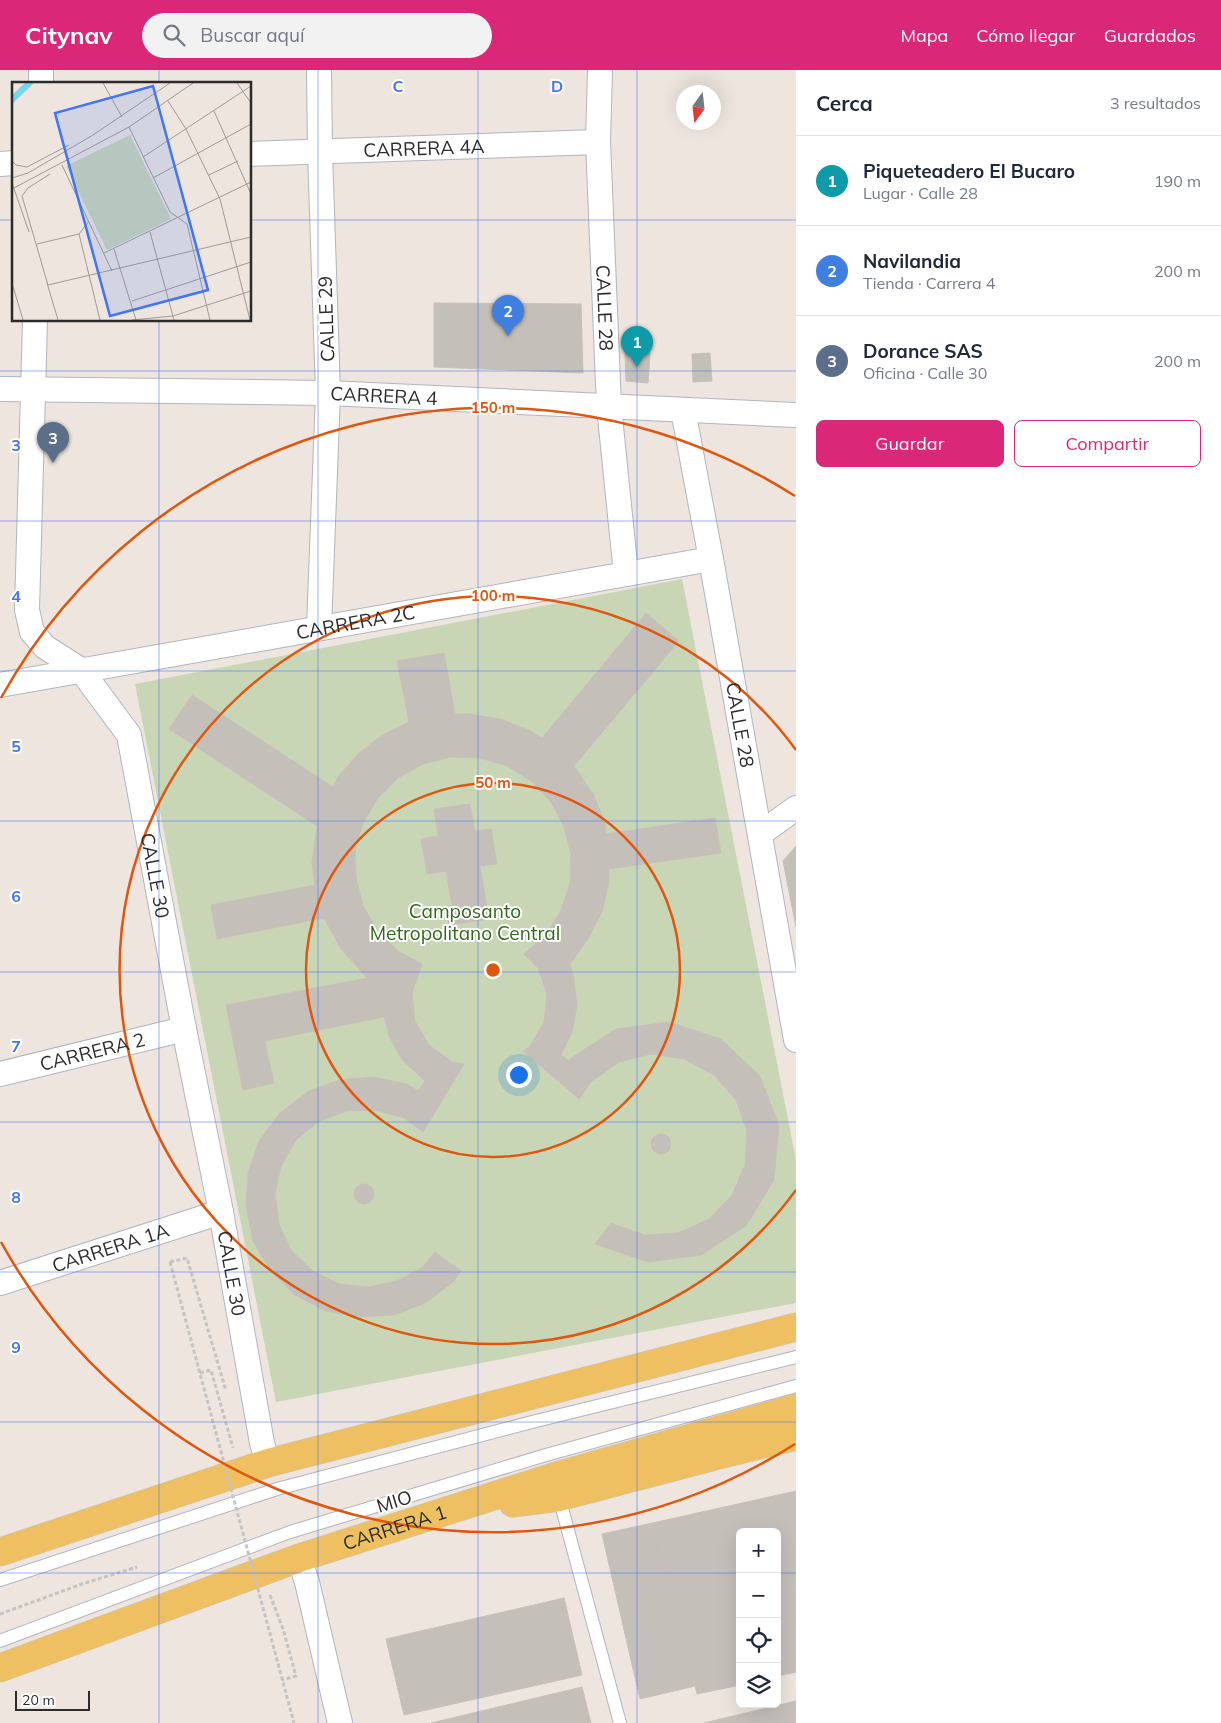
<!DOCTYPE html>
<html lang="es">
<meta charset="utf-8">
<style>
body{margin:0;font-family:Mulish,sans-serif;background:#f2f2f3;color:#1f2937}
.controls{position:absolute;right:15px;bottom:15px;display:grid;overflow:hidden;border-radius:8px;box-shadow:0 5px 20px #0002}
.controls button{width:45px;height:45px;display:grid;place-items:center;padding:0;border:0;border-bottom:1px solid #e0e1e3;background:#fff;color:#1f2937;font:25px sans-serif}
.compass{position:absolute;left:676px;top:15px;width:45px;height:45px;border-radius:50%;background:#fff;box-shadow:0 5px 20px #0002;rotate:195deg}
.scale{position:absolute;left:15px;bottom:12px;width:75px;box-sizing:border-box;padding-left:5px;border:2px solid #2b2b2b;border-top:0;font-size:14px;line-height:18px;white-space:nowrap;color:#2b2b2b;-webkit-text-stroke:4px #fff;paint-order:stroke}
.you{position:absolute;left:518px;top:1004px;width:18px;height:18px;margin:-12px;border:4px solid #fff;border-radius:50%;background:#1a73e8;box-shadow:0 0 0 8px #1a73e833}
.badge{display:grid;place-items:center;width:32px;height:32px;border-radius:50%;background:#db2777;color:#fff;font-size:16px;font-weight:700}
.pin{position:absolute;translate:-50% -41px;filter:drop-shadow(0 1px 2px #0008)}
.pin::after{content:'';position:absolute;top:26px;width:18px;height:15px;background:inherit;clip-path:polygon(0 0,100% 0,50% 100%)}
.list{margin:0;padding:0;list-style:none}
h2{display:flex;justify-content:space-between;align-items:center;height:65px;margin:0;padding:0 20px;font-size:21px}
h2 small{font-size:16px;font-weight:400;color:#747a83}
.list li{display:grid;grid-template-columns:32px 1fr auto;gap:15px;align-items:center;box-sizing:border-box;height:90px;padding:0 20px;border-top:1px solid #e0e1e3}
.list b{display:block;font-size:19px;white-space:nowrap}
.list p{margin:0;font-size:16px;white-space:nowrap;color:#747a83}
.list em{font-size:16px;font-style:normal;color:#747a83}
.actions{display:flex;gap:10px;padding:15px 20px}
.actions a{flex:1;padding:11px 0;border:1px solid #db2777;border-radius:8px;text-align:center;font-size:18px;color:#db2777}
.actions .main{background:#db2777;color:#fff}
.icon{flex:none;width:28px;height:28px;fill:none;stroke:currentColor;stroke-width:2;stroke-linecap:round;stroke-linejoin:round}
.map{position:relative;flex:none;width:796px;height:1653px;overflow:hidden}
header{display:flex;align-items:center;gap:30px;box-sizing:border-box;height:70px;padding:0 25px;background:#db2777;color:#fff}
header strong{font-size:24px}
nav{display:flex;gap:28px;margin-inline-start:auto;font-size:18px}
.search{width:350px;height:45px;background:#f2f2f3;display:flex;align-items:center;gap:12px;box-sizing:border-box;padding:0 18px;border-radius:28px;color:#747a83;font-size:19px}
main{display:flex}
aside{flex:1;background:#fff}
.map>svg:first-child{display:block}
</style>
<header>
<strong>Citynav</strong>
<div class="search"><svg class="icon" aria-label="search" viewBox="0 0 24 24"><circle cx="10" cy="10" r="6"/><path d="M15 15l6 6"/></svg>Buscar aquí</div>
<nav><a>Mapa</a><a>Cómo llegar</a><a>Guardados</a></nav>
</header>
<main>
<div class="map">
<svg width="796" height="1653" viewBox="0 0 796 1653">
<rect width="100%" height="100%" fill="#ede5de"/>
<path fill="#c9d6b5" d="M682 509 796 1090V1233L276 1332 135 614Z"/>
<g fill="#c5bfba" stroke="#c8c1b7">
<path d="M434 233 581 234 583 303 434 297Z"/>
<path d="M625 283H650L648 313 626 311Z"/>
<path d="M710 283 712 311 693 312 692 284Z"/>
<path d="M646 543 679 571 574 696 593 724 605 752 606 764 715 748 721 783 609 799V812L602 842 588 869 570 894 574 909 577 936 572 962 561 985 569 991 571 988 616 959 669 952 721 969 760 1006 779 1056 774 1110 746 1156 701 1185 648 1192 595 1174 611 1153 645 1165 678 1163 709 1149 732 1125 745 1095 747 1061 736 1030 714 1005 684 989 651 984 619 992 591 1012 579 1029 523 981 530 976 544 952 547 924 538 898 524 884 545 865 561 841 570 813 571 785 564 757 551 732 531 711 507 696 480 688 451 687 423 694 398 708 378 728 363 753 355 780 356 808 363 836 378 861 398 881 422 894 412 923 415 951 429 975 452 992 464 994 423 1062 404 1048 375 1040 346 1041 318 1052 296 1070 281 1096 275 1124 279 1154 291 1180 313 1201 339 1214 368 1217 397 1211 423 1197 435 1182 461 1201 453 1212 425 1233 394 1245 359 1247 326 1241 295 1225 270 1200 253 1171 246 1137 248 1103 259 1071 280 1043 307 1022 339 1010 373 1007 407 1014 418 1021 425 1011 402 990 389 966 384 947 265 971 274 1013 243 1020 226 935 367 908 341 879 324 848 217 869 211 835 315 815 312 793 317 756 169 659 192 625 333 717 338 707 358 684 382 665 409 652 397 591 444 583 455 644H470L500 649 529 660 542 668Z"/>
<path d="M470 734 475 761 491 759 497 794 480 796 487 837 494 836 496 848 449 855 447 842H453L446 801 427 804 421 769 438 766 434 739Z"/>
<path d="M796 776V857L783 791Z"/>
<circle cx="661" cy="1074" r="10"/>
<circle cx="364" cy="1124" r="10"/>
<path d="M796 1421V1518L777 1522V1462H740V1530L678 1544 657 1452Z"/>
<path d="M657 1452 695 1616 640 1629 602 1464Z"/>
<path d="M796 1518V1602L777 1606V1522Z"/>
<path d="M564 1528 582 1605 404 1645 386 1569Z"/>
<path d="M740 1530V1615L697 1624 678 1544Z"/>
<path d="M582 1617 591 1653H431Z"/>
<path d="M796 1631V1653H704Z"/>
</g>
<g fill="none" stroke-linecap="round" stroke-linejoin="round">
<defs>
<g id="service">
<path d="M559 1427 620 1653"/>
<path d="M0 1510 277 1419 536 1351 796 1287"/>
<path d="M0 1571 290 1462 546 1385 796 1316"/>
</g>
<g id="minor">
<path id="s1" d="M600 0 598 72 609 337 626 504"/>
<path d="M41 14V0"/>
<path id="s2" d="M250 84 598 72"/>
<path d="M0 94 14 93"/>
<path id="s3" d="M35 250 27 540 32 562 45 577 81 600 129 665 184 959 221 1142 262 1373 268 1393"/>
<path id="s4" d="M0 319 328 323 796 345"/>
<path id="s5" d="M683 340 711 489 796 970"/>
<path d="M319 558 328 323 320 82 319 0"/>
<path id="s6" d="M0 615 711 489"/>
<path d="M760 764 796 738"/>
<path id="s7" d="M0 1004 184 959"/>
<path id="s8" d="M0 1213 221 1142"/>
<path d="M299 1488 307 1512 340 1653"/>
</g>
<g id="primary">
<path d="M513 1433 559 1427 715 1386 796 1366"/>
<path d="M0 1482 268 1393 796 1257"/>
<path id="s9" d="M0 1598 299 1488 553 1407 796 1338"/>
</g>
</defs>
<use href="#service" stroke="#b1b5bf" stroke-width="14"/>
<use href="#minor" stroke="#b1b5bf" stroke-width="26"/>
<use href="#primary" stroke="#c4c4c4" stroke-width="29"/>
<g stroke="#c4c4c4" stroke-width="3" stroke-dasharray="4 2.5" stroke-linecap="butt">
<path d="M170 1192 187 1188 226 1321"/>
<path d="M200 1303 211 1300 233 1378"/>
<path d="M270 1525 283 1559 296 1606 282 1610"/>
<path d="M0 1544 82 1514 137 1497"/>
</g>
<use href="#service" stroke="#fff" stroke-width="12"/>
<use href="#minor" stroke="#fff" stroke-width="24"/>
<use href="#primary" stroke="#efc061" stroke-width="28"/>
<path stroke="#c4c4c4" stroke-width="3" stroke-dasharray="4 2.5" stroke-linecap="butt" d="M170 1192 294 1653"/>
</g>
<path fill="none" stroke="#4174f7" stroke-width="1" stroke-opacity="0.55" d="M159 0V14M318 0V1653M478 0V1653M637 0V1653M0 150H14M250 150H796M159 250V1653M0 301H796M0 451H796M0 601H796M0 751H796M0 902H796M0 1052H796M0 1202H796M0 1352H796M0 1503H740M777 1503H796"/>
<g fill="none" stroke="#df570e" stroke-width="2.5">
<circle cx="493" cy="900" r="187"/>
<path d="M796 1120A374 374 0 1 1 796 680"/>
<path d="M795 1374A562 562 0 0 1 1 1172M1 628A562 562 0 0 1 795 426"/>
</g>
<g text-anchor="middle" stroke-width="4" stroke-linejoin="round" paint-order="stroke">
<g font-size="19" fill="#2b2b2b" stroke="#fff">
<text dy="7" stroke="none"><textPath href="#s2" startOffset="174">CARRERA 4A</textPath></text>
<text dy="7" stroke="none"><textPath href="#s1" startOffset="238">CALLE 28</textPath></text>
<text transform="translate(326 249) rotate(-92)" y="7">CALLE 29</text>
<text dy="7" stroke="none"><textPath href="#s4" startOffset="384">CARRERA 4</textPath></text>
<text dy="7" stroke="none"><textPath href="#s6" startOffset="361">CARRERA 2C</textPath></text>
<text dy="7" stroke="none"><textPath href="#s5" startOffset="320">CALLE 28</textPath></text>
<text dy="7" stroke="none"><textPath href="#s3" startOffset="599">CALLE 30</textPath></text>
<text dy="7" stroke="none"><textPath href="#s7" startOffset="95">CARRERA 2</textPath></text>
<text dy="7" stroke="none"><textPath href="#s8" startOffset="116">CARRERA 1A</textPath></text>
<text dy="7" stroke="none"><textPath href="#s3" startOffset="1004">CALLE 30</textPath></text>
<text transform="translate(394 1431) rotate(-17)" y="7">MIO</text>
<text dy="7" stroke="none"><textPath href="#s9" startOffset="419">CARRERA 1</textPath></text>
</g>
<g font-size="19" fill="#33681c" stroke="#fff">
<text x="465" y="848">Camposanto<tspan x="465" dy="22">Metropolitano Central</tspan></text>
</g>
</g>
<g transform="translate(12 12)">
<rect width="239" height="239" fill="#ede5de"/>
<path d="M118 53 159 137 95 168 54 84Z" fill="#c9d6b5"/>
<path d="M13 1H22L0 22V13Z" fill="#73d8ed"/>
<path fill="none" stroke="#9f9b96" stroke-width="1" d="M91 1 110 35M225 1 239 21M156 19 174 47 208 117 238 238M202 29 239 112M117 45 158 130 175 142 198 238M131 75 239 4M0 79 4 83 15 85 57 63M50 83 100 189M197 93 226 79M0 96 16 91 81 53 158 1M141 96 239 42M0 101 17 150M0 107 117 45 181 1M138 150 162 238M67 152 88 238M25 162 67 152 77 139M102 167 124 238M92 171 239 100M0 201 11 238M35 201 46 238M36 203 239 155M36 203 10 114 16 106 38 92M120 219 239 180M120 238 161 234 239 209"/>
<path fill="#4174f7" fill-opacity="0.15" stroke="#4174f7" stroke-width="2.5" d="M141 4 196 208 98 234 43 31Z"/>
<rect width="239" height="239" fill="none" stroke="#2b2b2b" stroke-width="2.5"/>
</g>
<g font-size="16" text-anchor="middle" font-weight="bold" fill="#4174f7" stroke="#fff" stroke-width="4" stroke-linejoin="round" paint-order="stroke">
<text x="398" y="22">C</text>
<text x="557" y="22">D</text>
<text x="16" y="381">3</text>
<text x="16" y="532">4</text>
<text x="16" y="682">5</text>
<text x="16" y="832">6</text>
<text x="16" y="982">7</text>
<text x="16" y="1133">8</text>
<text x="16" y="1283">9</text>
</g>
<circle cx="493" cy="900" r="8" fill="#df570e" stroke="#fff" stroke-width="2.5"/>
<g font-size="15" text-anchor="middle" font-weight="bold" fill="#df570e" stroke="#fff" stroke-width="4" stroke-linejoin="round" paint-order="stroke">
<text x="493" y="343">150 m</text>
<text x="493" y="531">100 m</text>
<text x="493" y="718">50 m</text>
</g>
</svg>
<div class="controls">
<button>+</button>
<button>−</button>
<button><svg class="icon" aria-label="locate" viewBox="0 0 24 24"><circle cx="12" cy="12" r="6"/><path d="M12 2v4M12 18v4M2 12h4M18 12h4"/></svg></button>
<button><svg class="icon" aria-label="layers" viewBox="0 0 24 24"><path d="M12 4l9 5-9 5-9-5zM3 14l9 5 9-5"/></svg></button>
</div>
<svg class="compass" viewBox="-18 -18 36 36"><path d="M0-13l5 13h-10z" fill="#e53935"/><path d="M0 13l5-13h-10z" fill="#747a83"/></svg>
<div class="scale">20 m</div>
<div class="you"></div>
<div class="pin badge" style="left:637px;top:297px;background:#0f9aa8">1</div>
<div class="pin badge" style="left:508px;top:266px;background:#3f7fe0">2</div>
<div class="pin badge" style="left:53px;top:393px;background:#5c6f8a">3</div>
</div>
<aside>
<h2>Cerca<small>3 resultados</small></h2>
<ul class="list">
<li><span class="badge" style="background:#0f9aa8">1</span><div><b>Piqueteadero El Bucaro</b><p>Lugar · Calle 28</p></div><em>190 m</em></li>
<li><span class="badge" style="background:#3f7fe0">2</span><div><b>Navilandia</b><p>Tienda · Carrera 4</p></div><em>200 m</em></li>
<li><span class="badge" style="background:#5c6f8a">3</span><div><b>Dorance SAS</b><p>Oficina · Calle 30</p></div><em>200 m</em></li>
</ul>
<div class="actions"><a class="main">Guardar</a><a>Compartir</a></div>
</aside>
</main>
